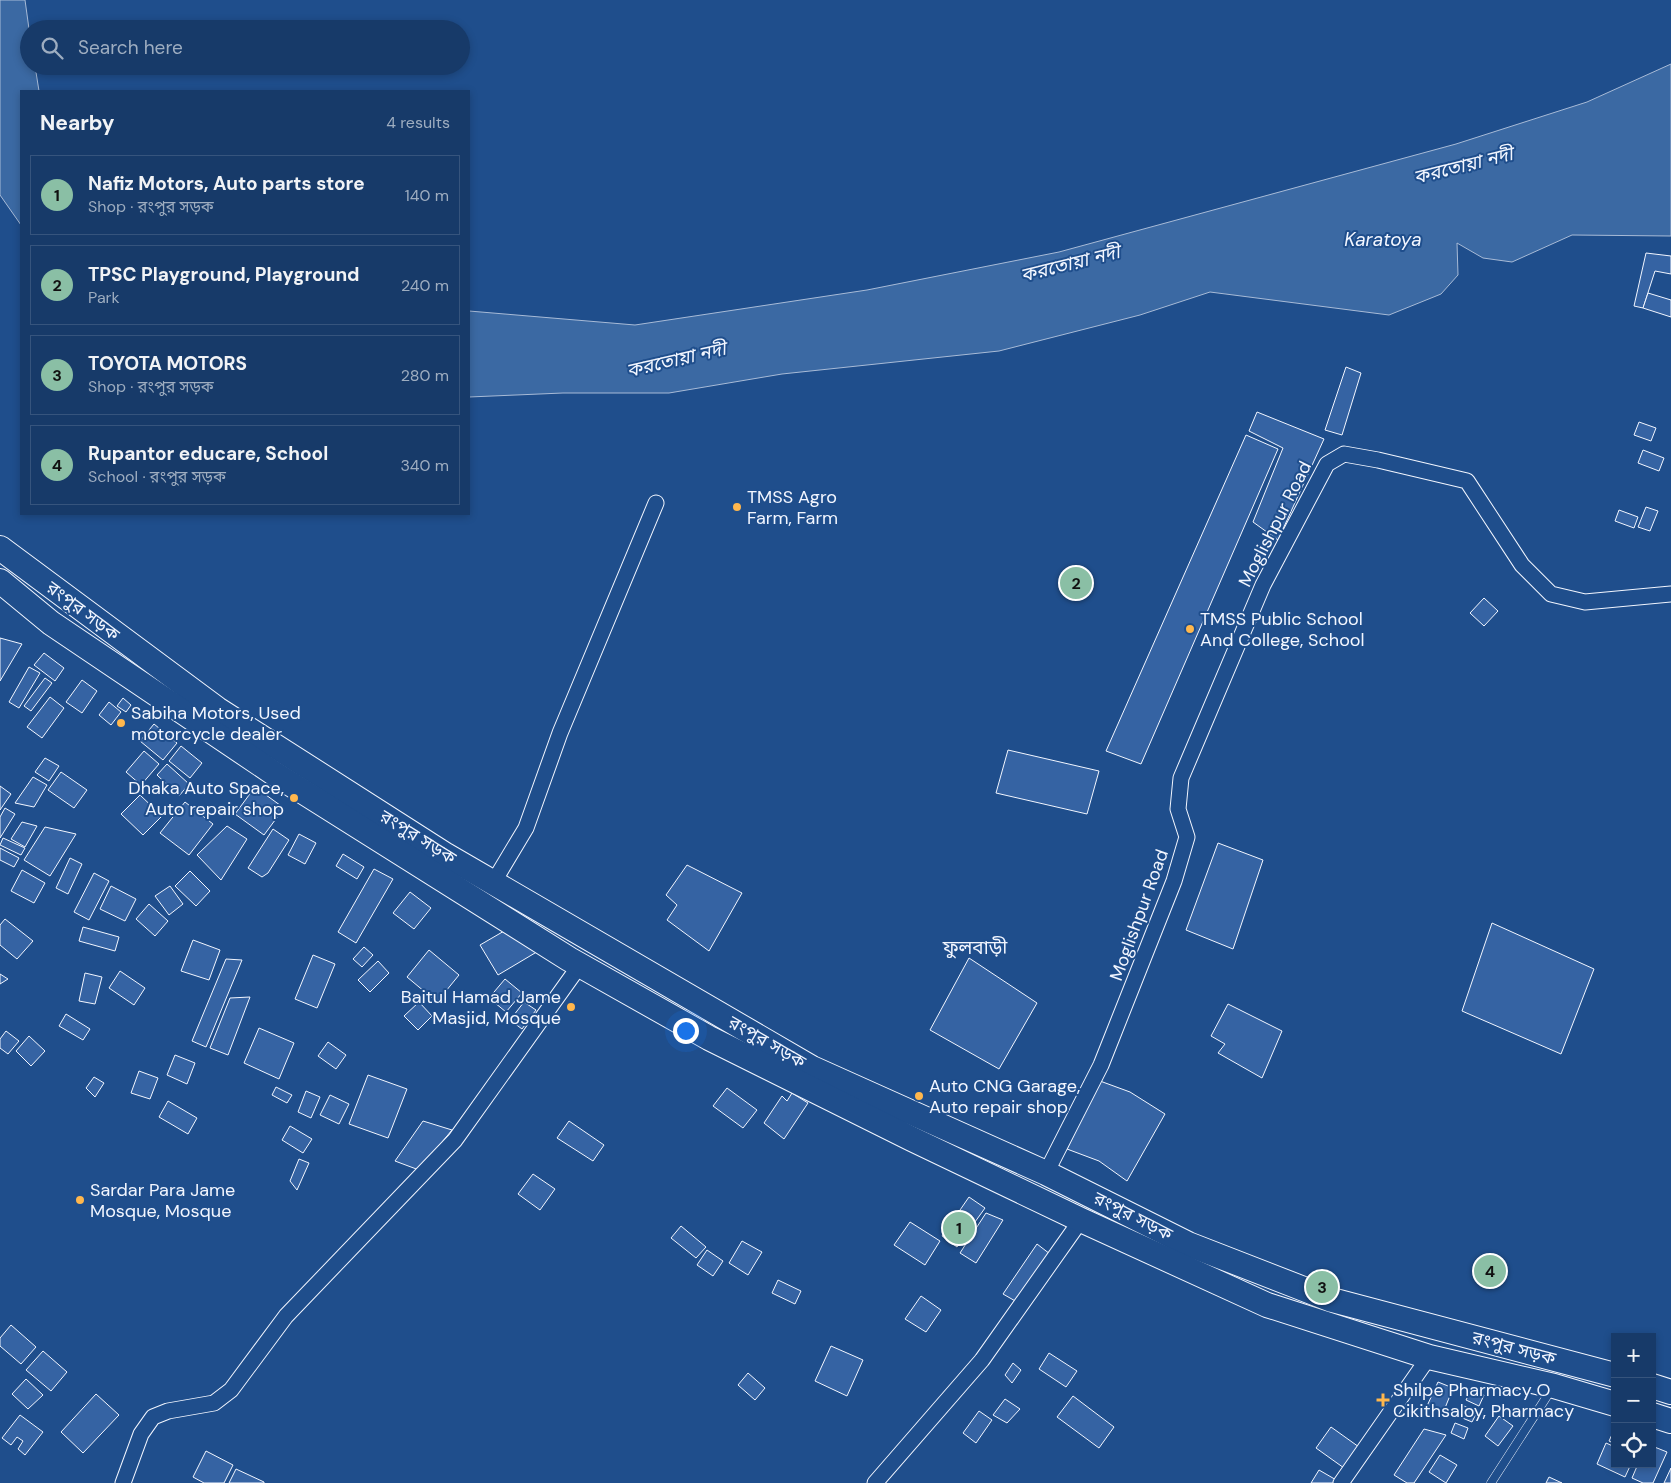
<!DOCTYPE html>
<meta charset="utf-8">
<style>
body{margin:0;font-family:"DM Sans","Noto Sans Bengali",sans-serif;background:#20416f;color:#f1f3f6}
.controls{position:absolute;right:15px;bottom:15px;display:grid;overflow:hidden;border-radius:0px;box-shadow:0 2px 8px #0003}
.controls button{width:45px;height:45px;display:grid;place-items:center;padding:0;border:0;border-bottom:1px solid #36547d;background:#173a69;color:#f1f3f6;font:25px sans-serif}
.you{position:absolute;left:685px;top:1030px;width:18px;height:18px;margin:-12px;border:4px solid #fff;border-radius:50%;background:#1a73e8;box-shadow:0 0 0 8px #1a73e833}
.badge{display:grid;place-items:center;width:32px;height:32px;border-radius:50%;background:#8abfa5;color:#111;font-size:16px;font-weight:700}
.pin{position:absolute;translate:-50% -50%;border:2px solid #fff;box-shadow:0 1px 5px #0006}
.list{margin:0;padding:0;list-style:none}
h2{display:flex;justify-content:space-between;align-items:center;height:65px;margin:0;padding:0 20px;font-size:21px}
h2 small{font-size:16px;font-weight:400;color:#9eadc0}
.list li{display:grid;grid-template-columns:32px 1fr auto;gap:15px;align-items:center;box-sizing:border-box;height:80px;margin:0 10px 10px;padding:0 10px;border:1px solid #36547d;border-radius:0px}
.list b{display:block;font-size:19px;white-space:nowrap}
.list p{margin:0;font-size:16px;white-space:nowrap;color:#9eadc0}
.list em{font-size:16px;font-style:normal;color:#9eadc0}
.icon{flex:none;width:28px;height:28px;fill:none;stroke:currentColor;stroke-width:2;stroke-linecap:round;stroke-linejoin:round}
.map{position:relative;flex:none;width:1671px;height:1483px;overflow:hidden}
.search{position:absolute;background:#173a69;box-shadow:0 2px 8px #0003;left:20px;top:20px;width:450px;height:55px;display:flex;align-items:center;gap:12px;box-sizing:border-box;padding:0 18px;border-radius:28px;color:#9eadc0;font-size:19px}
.panel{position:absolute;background:#173a69;box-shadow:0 2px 8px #0003;left:20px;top:90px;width:450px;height:425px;border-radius:0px}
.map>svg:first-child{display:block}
</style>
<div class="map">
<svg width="1671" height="1483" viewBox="0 0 1671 1483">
<rect width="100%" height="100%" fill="#1f4e8c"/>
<g fill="#3b69a3" stroke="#a8bbd7">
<path d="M0 0H25L29 29V66H35L39 91H21V225L0 195Z"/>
<path d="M1671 64V236L1572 235 1512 262 1483 258 1457 243 1458 275 1441 294 1389 315 1210 292 1140 315 999 351 782 374 669 393H563L469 397V311L635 325 867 290 1059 252 1456 144 1587 102Z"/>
</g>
<g fill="#3563a3" stroke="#f2f6ff">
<path d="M1646 253 1671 256V274L1655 271 1643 308 1634 306Z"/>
<path d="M1648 293 1671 300V317L1643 308Z"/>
<path d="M1346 367 1361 373 1342 435 1325 430Z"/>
<path d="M1257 412 1324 439 1278 540 1253 522 1283 448 1249 431Z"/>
<path d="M1639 422 1656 428 1651 441 1634 435Z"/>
<path d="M1246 435 1278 449 1141 764 1106 751Z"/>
<path d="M1643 450 1664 458 1659 471 1638 463Z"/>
<path d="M1646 507 1658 511 1650 531 1638 527Z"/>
<path d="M1619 510 1638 517 1634 528 1615 521Z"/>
<path d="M1484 598 1498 611 1484 626 1470 613Z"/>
<path d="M0 638 22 644 0 681Z"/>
<path d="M44 653 64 668 55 681 34 665Z"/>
<path d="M29 667 40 673 19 708 9 702Z"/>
<path d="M45 678 52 683 31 711 24 706Z"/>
<path d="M82 680 97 691 82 713 66 702Z"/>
<path d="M50 697 64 708 42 738 27 727Z"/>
<path d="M123 698 131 705 126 712 117 706Z"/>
<path d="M109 702 121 712 111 725 99 715Z"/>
<path d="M154 724 177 743 163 760 140 741Z"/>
<path d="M181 746 202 763 190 778 169 761Z"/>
<path d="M1008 750 1099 771 1087 814 996 793Z"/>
<path d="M144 751 159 764 141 785 126 772Z"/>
<path d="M45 758 59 766 49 781 35 772Z"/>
<path d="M167 764 189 784 179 796 157 775Z"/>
<path d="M61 772 87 790 74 808 48 790Z"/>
<path d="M33 777 47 785 34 807 15 803Z"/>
<path d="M0 786 11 794 0 810Z"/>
<path d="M255 787 284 808 264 835 235 814Z"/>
<path d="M140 795 162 816 143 835 121 814Z"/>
<path d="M185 802 213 824 189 855 160 833Z"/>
<path d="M5 808 15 814 0 838V817Z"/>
<path d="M22 822 37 826 25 847 11 839Z"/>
<path d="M227 826 247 839 221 880 197 855Z"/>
<path d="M45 827 76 834 50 876 24 860Z"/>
<path d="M273 829 289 840 268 873 262 877 248 868Z"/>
<path d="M299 834 316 843 305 864 288 855Z"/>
<path d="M3 838 25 848 21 855 0 845Z"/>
<path d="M1218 843 1263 860 1233 949 1186 930Z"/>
<path d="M0 848 19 858 14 867 0 860Z"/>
<path d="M343 854 364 867 357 879 336 866Z"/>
<path d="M70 858 82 864 68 894 56 888Z"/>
<path d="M687 865 742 893 709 951 667 920 677 905 666 895Z"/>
<path d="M374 869 393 879 356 943 338 932Z"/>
<path d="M22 870 45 883 34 903 11 891Z"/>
<path d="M190 871 210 891 196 906 175 886Z"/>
<path d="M94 873 109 881 89 920 74 912Z"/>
<path d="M111 886 136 899 125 921 100 909Z"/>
<path d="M170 886 183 904 169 915 155 896Z"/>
<path d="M410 892 431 908 414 929 393 913Z"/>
<path d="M149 904 168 921 155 936 136 919Z"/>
<path d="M5 919 33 941 17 959 0 945V925Z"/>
<path d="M1492 923 1594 969 1561 1054 1462 1011Z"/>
<path d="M83 927 119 937 115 951 79 941Z"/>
<path d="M511 927 540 950 498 975 480 945Z"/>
<path d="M193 940 220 950 209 980 181 971Z"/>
<path d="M364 947 373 955 362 967 353 959Z"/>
<path d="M429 950 459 975 437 1002 407 977Z"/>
<path d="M313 955 335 964 317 1008 295 999Z"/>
<path d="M969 958 1037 1003 999 1069 930 1030Z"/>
<path d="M226 959 242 960 206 1047 192 1041Z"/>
<path d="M378 961 389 973 370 992 358 980Z"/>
<path d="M120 971 145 988 134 1005 109 988Z"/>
<path d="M85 973 102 977 95 1004 79 1001Z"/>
<path d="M0 974 8 979 0 984Z"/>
<path d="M505 979 522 993 506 1012 489 998Z"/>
<path d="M250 997 228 1055 210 1048 230 998Z"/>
<path d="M419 1002 432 1016 418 1030 404 1016Z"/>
<path d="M524 1002 536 1010 522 1029 510 1020Z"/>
<path d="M1228 1004 1282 1031 1262 1078 1218 1053 1225 1044 1211 1036Z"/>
<path d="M66 1014 90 1029 83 1040 59 1026Z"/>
<path d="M259 1028 294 1043 279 1079 244 1063Z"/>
<path d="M6 1031 19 1041 8 1054 0 1048V1039Z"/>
<path d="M29 1036 45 1051 31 1066 16 1051Z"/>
<path d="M328 1042 346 1055 336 1069 318 1056Z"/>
<path d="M175 1055 195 1063 187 1084 167 1075Z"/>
<path d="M139 1071 158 1078 150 1099 131 1093Z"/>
<path d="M368 1075 407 1089 388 1138 349 1124Z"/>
<path d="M94 1077 104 1083 95 1097 86 1088Z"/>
<path d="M1100 1081 1130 1092 1165 1114 1127 1181 1099 1161 1067 1149Z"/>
<path d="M276 1087 292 1095 287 1103 272 1095Z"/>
<path d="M727 1088 757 1110 743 1128 713 1106Z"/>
<path d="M306 1091 320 1097 311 1118 298 1112Z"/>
<path d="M792 1093 808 1103 784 1139 764 1123 782 1096 787 1101Z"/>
<path d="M330 1095 349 1104 339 1124 320 1115Z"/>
<path d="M168 1101 197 1118 188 1134 159 1117Z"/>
<path d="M423 1121 452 1130 419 1170 395 1161Z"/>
<path d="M569 1121 604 1145 593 1161 557 1138Z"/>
<path d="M290 1126 312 1139 303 1153 282 1140Z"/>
<path d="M299 1159 309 1163 297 1190 290 1181Z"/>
<path d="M533 1174 555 1189 540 1210 518 1194Z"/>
<path d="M969 1197 985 1208 957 1247 942 1236Z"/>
<path d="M986 1213 1003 1220 976 1263 960 1253Z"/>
<path d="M910 1222 940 1241 925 1265 894 1245Z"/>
<path d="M681 1226 706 1247 696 1258 671 1238Z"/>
<path d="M742 1241 762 1252 748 1275 729 1263Z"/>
<path d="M1037 1244 1050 1254 1017 1302 1003 1294Z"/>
<path d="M707 1250 723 1261 713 1276 697 1265Z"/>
<path d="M778 1280 801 1291 795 1304 772 1293Z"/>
<path d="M921 1296 941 1310 926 1332 905 1319Z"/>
<path d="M11 1325 36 1347 21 1364 0 1346V1338Z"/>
<path d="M831 1346 863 1360 847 1396 815 1381Z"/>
<path d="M43 1351 67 1372 51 1391 26 1370Z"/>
<path d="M1049 1353 1077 1371 1066 1387 1039 1369Z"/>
<path d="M1013 1363 1021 1370 1012 1383 1005 1375Z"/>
<path d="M748 1373 765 1388 755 1400 738 1385Z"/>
<path d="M26 1379 43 1395 28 1409 12 1394Z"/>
<path d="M1438 1382 1453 1388 1443 1413 1427 1406Z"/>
<path d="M1471 1390 1484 1395 1479 1406 1466 1400Z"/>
<path d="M96 1394 119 1415 83 1453 61 1432Z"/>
<path d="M1073 1396 1114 1427 1099 1448 1057 1417Z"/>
<path d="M1005 1399 1020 1409 1007 1423 993 1415Z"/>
<path d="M1464 1406 1477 1412 1472 1422 1460 1417Z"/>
<path d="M979 1411 992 1420 976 1443 963 1433Z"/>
<path d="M20 1415 43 1432 25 1455 18 1449 23 1441 17 1437 11 1445 2 1438Z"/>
<path d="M1499 1416 1513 1426 1498 1446 1485 1436Z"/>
<path d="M1455 1423 1468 1428 1464 1439 1451 1433Z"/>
<path d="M1331 1427 1359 1447 1344 1468 1316 1448Z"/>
<path d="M1615 1428V1444L1609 1441Z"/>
<path d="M1424 1429 1446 1435 1414 1483H1407L1394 1475Z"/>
<path d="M1606 1443 1615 1447V1464H1631L1625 1477 1597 1464Z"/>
<path d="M1652 1446 1667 1452 1653 1483H1643L1632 1478 1638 1464H1652Z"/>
<path d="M206 1451 233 1465 224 1483H204L193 1477Z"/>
<path d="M1440 1455 1457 1465 1446 1483 1429 1472Z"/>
<path d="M1671 1468V1483H1664Z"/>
<path d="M236 1469 264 1482V1483H229Z"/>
<path d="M1319 1470 1338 1481 1337 1483H1311Z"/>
<path d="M1549 1477 1562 1483H1546Z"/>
</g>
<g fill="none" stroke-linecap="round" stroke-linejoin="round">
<defs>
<path id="service" d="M1491 1483 1551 1390"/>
<g id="minor">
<path d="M493 883 526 828 560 733 656 503"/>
<path d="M1046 1173 1101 1065 1174 881 1187 837 1178 809 1181 778 1263 585 1327 464 1344 454 1378 460 1467 481 1522 565 1551 594 1585 602 1671 594"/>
<path d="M123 1483 141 1434 153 1417 168 1411 214 1403 231 1390 286 1316 455 1140 580 965"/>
<path d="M875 1483 982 1360 1081 1220"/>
<path d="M1341 1483 1429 1357"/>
</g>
<g id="trunk">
<path d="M0 548 217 709 444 854 812 1068 1046 1173 1188 1244 1332 1300 1615 1375"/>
<path d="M0 581 51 623 275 774 569 959 709 1038 912 1139 1081 1220 1267 1305 1429 1357 1554 1386 1615 1404"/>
<path d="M1652 1386 1671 1392"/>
<path d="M1652 1415 1671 1421"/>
</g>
</defs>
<use href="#service" stroke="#f2f6ff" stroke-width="9"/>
<use href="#minor" stroke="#f2f6ff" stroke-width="17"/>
<use href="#trunk" stroke="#f2f6ff" stroke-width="26"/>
<use href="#service" stroke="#1f4e8c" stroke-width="8"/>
<use href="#minor" stroke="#1f4e8c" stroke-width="15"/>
<use href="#trunk" stroke="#1f4e8c" stroke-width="24"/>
</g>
<g fill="#ffb74d" stroke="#1f4e8c" stroke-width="2">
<circle cx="737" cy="507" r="5"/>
<circle cx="1190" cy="629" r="5"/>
<circle cx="121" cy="723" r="5"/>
<circle cx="294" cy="798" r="5"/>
<circle cx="571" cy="1007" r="5"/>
<circle cx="919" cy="1096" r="5"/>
<circle cx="80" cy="1200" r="5"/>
<path d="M1380.5 1392.5h5v5h5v5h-5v5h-5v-5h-5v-5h5z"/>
</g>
<g text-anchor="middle" stroke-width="4" stroke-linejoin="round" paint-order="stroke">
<g font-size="18" fill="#f2f6ff" stroke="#1f4e8c" text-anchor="start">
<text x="747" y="503">TMSS Agro<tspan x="747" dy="21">Farm, Farm</tspan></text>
<text x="1200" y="625">TMSS Public School<tspan x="1200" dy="21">And College, School</tspan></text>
<text x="131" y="719">Sabiha Motors, Used<tspan x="131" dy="21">motorcycle dealer</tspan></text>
<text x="284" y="794" text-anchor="end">Dhaka Auto Space,<tspan x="284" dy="21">Auto repair shop</tspan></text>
<text x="561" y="1003" text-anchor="end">Baitul Hamad Jame<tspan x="561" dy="21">Masjid, Mosque</tspan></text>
<text x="929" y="1092">Auto CNG Garage,<tspan x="929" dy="21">Auto repair shop</tspan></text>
<text x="90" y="1196">Sardar Para Jame<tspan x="90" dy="21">Mosque, Mosque</tspan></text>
<text x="1393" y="1396">Shilpe Pharmacy O<tspan x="1393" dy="21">Cikithsaloy, Pharmacy</tspan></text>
</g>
<g font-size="18" fill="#f2f6ff" stroke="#1f4e8c">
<text transform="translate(1275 524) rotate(-63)" y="6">Moglishpur Road</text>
<text transform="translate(83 611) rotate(37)" y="6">রংপুর সড়ক</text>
<text transform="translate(418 837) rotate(32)" y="6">রংপুর সড়ক</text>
<text transform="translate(1139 915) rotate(-70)" y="6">Moglishpur Road</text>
<text transform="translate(767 1042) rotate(30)" y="6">রংপুর সড়ক</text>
<text transform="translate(1133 1216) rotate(27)" y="6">রংপুর সড়ক</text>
<text transform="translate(1514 1348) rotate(15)" y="6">রংপুর সড়ক</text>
</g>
<g font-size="19" font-style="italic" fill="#f2f6ff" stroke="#1f4e8c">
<text transform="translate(1463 165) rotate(-14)" y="7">করতোয়া নদী</text>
<text x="1383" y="246">Karatoya</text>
<text transform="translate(1070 263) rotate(-14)" y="7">করতোয়া নদী</text>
<text transform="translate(676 359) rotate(-13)" y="7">করতোয়া নদী</text>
</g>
<g font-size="19" fill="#f2f6ff" stroke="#1f4e8c">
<text x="975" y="954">ফুলবাড়ী</text>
</g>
</g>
</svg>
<div class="controls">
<button>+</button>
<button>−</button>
<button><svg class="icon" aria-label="locate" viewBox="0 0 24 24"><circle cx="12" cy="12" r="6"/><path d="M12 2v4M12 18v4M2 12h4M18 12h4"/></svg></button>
</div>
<div class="you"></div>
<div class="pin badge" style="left:959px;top:1228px">1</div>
<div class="pin badge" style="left:1076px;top:583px">2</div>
<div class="pin badge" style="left:1322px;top:1287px">3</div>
<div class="pin badge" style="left:1490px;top:1271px">4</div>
<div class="search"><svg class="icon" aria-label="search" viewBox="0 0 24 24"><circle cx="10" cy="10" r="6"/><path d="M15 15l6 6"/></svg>Search here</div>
<section class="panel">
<h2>Nearby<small>4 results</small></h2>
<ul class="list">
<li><span class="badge">1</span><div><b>Nafiz Motors, Auto parts store</b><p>Shop · রংপুর সড়ক</p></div><em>140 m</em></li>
<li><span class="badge">2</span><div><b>TPSC Playground, Playground</b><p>Park</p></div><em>240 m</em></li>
<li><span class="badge">3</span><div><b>TOYOTA MOTORS</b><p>Shop · রংপুর সড়ক</p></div><em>280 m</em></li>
<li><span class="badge">4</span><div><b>Rupantor educare, School</b><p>School · রংপুর সড়ক</p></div><em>340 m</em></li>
</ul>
</section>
</div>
